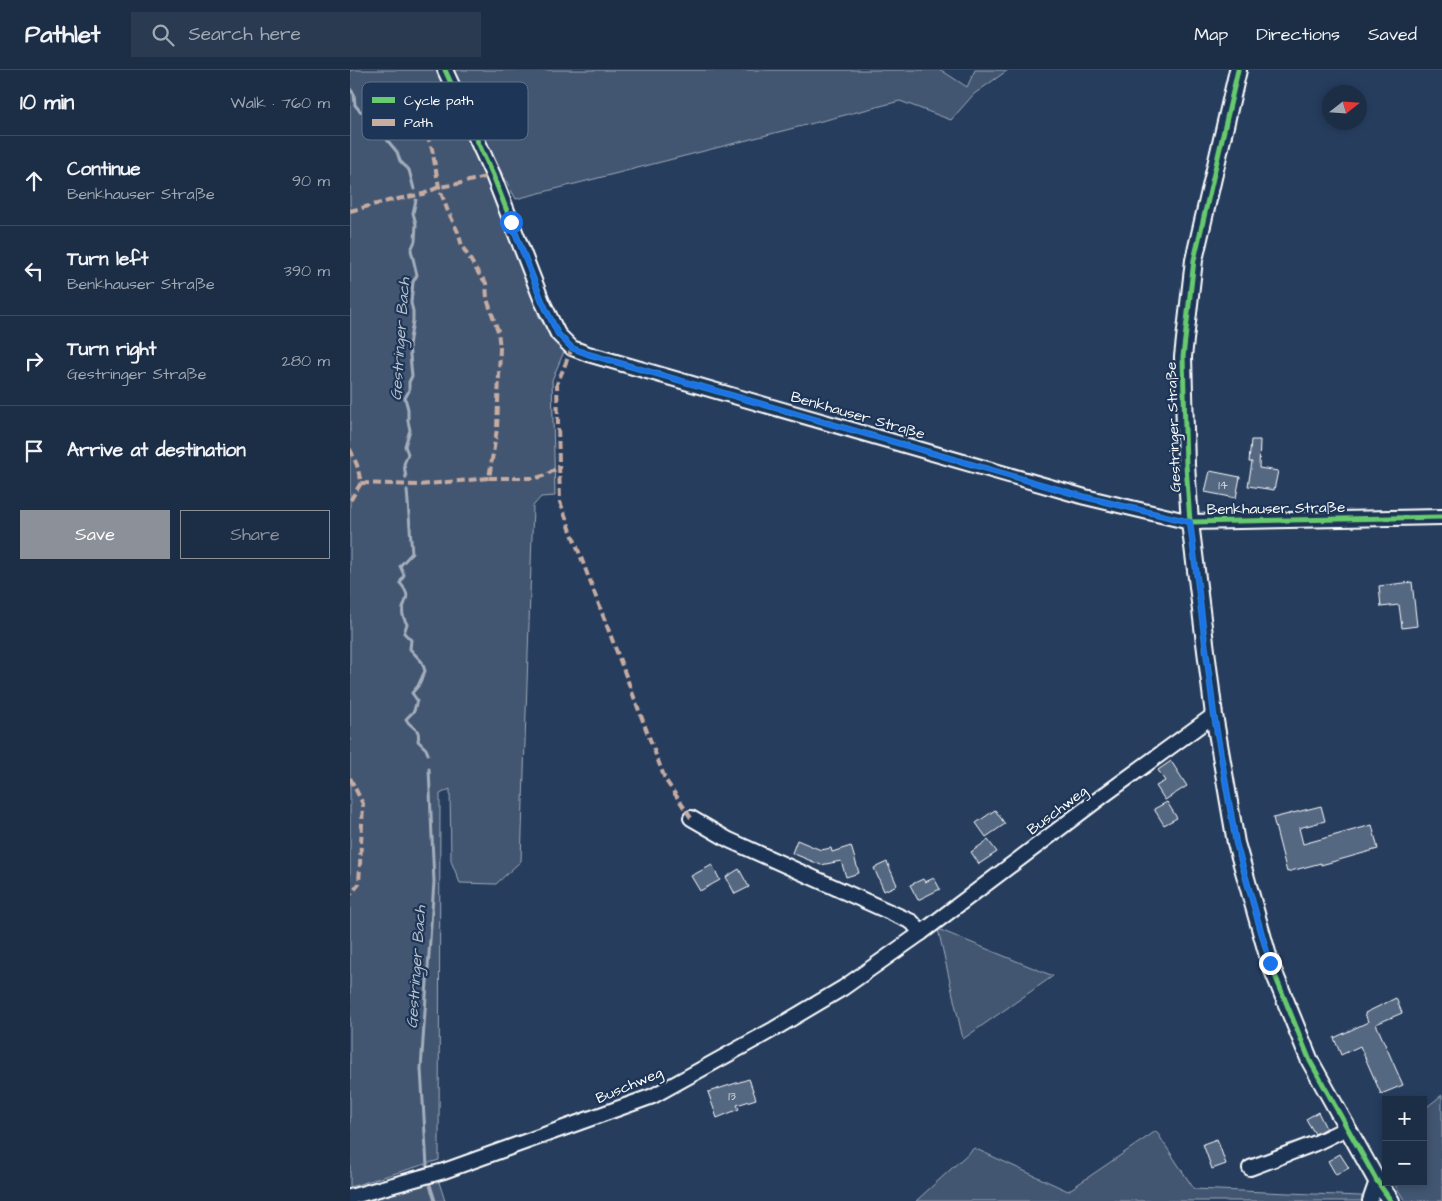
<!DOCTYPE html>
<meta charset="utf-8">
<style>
body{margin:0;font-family:"Architects Daughter",sans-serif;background:#293a51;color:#f1f3f6}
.controls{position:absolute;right:15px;bottom:15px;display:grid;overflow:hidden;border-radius:0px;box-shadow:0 2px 8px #0003}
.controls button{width:45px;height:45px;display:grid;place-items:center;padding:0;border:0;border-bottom:1px solid #3a4a5f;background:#1c2e46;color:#f1f3f6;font:25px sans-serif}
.compass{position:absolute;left:972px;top:15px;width:45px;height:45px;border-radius:50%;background:#1c2e46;box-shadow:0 2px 8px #0003;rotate:73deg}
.stop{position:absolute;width:15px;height:15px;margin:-11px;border:4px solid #1a73e8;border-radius:50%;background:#fff}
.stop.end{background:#1a73e8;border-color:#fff;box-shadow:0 1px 5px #0008}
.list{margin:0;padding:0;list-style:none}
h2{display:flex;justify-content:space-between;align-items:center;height:65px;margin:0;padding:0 20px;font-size:21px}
h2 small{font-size:16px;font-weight:400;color:#a0a8b3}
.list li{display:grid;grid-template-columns:32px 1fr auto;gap:15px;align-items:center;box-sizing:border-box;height:90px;padding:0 20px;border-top:1px solid #3a4a5f}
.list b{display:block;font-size:19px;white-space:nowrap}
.list p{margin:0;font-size:16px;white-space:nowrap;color:#a0a8b3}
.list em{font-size:16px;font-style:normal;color:#a0a8b3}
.actions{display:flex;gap:10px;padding:15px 20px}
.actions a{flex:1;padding:11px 0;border:1px solid #8c9099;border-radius:0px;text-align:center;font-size:18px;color:#8c9099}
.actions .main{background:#8c9099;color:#fff}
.icon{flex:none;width:28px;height:28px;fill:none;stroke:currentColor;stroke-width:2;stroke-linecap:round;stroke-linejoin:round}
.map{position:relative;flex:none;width:1092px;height:1131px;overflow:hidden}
header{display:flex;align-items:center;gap:30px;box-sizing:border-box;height:70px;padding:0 25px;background:#1c2e46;border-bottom:1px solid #3a4a5f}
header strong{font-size:24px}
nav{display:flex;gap:28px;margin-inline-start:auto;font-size:18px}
.search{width:350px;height:45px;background:#293a51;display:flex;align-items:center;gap:12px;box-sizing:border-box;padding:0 18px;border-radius:0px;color:#a0a8b3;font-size:19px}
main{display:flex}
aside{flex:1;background:#1c2e46}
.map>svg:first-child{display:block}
</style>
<header>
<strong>Pathlet</strong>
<div class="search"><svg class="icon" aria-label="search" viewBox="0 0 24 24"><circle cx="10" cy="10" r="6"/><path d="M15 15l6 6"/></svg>Search here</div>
<nav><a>Map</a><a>Directions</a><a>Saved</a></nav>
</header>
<main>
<aside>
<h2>10 min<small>Walk · 760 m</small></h2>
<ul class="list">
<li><svg class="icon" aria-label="ahead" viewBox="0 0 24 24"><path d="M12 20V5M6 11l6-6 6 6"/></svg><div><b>Continue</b><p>Benkhauser Straße</p></div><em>90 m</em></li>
<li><svg class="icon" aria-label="left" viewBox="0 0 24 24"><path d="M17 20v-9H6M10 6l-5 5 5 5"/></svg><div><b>Turn left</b><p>Benkhauser Straße</p></div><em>390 m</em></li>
<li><svg class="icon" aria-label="right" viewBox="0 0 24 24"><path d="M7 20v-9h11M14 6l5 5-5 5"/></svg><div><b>Turn right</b><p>Gestringer Straße</p></div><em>280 m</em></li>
<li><svg class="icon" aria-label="arrive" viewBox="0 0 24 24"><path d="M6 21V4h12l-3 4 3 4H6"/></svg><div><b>Arrive at destination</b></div></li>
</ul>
<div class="actions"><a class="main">Save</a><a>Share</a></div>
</aside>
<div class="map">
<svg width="1092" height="1131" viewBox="0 0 1092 1131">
<rect width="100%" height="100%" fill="#263d5e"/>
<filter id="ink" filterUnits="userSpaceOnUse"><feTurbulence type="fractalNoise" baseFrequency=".02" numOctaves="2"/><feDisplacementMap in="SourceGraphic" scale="10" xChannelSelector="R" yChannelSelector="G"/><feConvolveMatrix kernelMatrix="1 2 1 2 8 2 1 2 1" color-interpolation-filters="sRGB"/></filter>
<g filter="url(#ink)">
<g fill="#425672" stroke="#a0aab8">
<path d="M0 0H87L152 146 190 249 215 279 202 310 205 426 191 427 183 436 171 791 146 814 110 813 101 791 100 719 90 724 89 1090 0 1117Z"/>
<path d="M100 0H591L617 17 625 0H658L624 24 601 50 550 31 166 129 121 47Z"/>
<path d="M588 859 703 906 613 969Z"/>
<path d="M1092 1025V1131H1055L1043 1112H1073V1040Z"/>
<path d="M806 1061 844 1119 1034 1127 1033 1131H566L624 1078 718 1121Z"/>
<path d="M88 1109 95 1131H7Z"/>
</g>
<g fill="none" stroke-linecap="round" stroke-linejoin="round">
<g stroke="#a4aebb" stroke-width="3">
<path d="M0 19 4 24 5 35 10 41 18 43 28 58 34 63 38 71 47 82 50 91 59 100 64 119"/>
<path d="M56 408 54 394 58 384 55 376 60 360 58 351V339L55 328 59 321V312L62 306 59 275 63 251V241L61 233 63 212 67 205 61 180 65 171 66 154 63 143 66 130"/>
<path d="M57 420 62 483 50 496 54 505 50 513C68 533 43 532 57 554L54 563 61 570 60 579 72 592 75 601 68 616 62 623 67 630 64 641 56 649C61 660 71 656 68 671L76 679 78 684"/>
<path d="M77 1096 71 999 84 812 79 699"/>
<path d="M80 1115 85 1131"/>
</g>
</g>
<g fill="#556781" stroke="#fff">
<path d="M901 370H910L909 398 928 401 924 420 898 416 902 392H899Z"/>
<path d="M860 401 890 407 886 428 855 422Z"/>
<path d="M1062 512 1067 556 1052 558 1049 535 1031 537 1029 516Z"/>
<path d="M821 691 837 716 815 730 806 716 815 711 808 700Z"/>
<path d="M817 732 827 748 814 755 804 739Z"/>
<path d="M971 736 975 751 949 758 953 774 1022 755 1028 779 971 795V793L937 802 923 748Z"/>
<path d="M645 740 655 754 636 767 626 753Z"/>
<path d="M447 770 471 780 481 778 482 782 501 776 509 803 496 807 491 791 471 795 442 783Z"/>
<path d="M638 770 647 782 629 794 621 782Z"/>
<path d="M537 792 547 815 534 821 524 798Z"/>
<path d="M362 795 370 810 350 821 341 806Z"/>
<path d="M389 799 399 817 385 824 376 807Z"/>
<path d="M584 808 590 819 568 830 560 815 573 809 575 812Z"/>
<path d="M1046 928 1052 943 1026 954 1053 1015 1031 1024 1010 976 991 985 984 968 1018 952 1015 943Z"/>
<path d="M399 1009 406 1029 387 1035 389 1039 367 1048 358 1022Z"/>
<path d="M968 1042 976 1058 965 1064 956 1049Z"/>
<path d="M867 1069 876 1094 862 1099 853 1074Z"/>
<path d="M990 1084 999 1098 986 1105 978 1091Z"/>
</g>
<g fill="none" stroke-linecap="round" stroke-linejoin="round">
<defs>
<g id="minor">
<path d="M95 0 143 105 192 231 208 264 222 278 238 284 735 427 840 452 1092 447"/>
<path d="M341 748 379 770 562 852 571 863"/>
<path d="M900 1098 966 1073 997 1058"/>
<path d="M0 1127 94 1101 303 1026 424 959 493 918 571 863 754 725 864 645"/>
<path d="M1020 1131 1027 1111"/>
</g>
<path id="major" d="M888 0 844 190 833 287 836 395 840 452 864 645 886 773 920 893 960 991 1027 1111 1041 1131"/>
</defs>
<use href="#minor" stroke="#fff" stroke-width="18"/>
<use href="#major" stroke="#fff" stroke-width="20"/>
<use href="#minor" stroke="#1d3557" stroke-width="14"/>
<use href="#major" stroke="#1d3557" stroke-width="16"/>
<g stroke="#c7aca2" stroke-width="4" stroke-dasharray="8 4" stroke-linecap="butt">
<path d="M0 141 38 131 73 124 89 117 107 114 143 105"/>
<path d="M222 278 207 314 210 432 315 709 341 748"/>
<path d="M0 379 7 395 11 413 0 431"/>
<path d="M139 408H186L196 405 209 397"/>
<path d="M11 413 68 415 139 408 147 359 150 278 148 261 137 229 136 213 129 204 112 176 108 162 97 139 89 117 82 79 63 25"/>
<path d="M0 708 13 734 9 814 0 825"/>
</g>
<defs>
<g id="cycleway">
<path d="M95 0 143 105 192 231 208 264 222 278 238 284 735 427 840 452 1092 447"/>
<path d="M888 0 844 190 833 287 836 395 840 452 864 645 886 773 920 893 960 991 1027 1111 1041 1131"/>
</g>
</defs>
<use href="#cycleway" stroke="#1d3557" stroke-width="8"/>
<use href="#cycleway" stroke="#67ca6e" stroke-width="5"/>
</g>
</g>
<g fill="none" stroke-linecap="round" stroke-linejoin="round" filter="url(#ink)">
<path stroke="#1a73e8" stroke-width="6" d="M161 152 192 231 208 264 222 278 238 284 735 427 840 452 864 645 886 773 920 893"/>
</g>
<g text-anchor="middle" stroke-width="4.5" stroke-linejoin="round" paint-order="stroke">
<g font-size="12" fill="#d4d9e0">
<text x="873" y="419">14</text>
<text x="382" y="1030">13</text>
</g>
<g font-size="15" fill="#fff" stroke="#1d3557">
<text transform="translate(508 345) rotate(16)" y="5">Benkhauser Straße</text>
<text transform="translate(823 357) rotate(-92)" y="5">Gestringer Straße</text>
<text transform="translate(926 438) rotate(-1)" y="5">Benkhauser Straße</text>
<text transform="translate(707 740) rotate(-37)" y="5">Buschweg</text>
<text transform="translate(279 1015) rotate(-23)" y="5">Buschweg</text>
</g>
<g font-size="16" font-style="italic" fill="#bbc2cc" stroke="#1d3557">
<text transform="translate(49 269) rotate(-86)" y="6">Gestringer Bach</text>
<text transform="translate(65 897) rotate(-86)" y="6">Gestringer Bach</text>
</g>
</g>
<rect x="12" y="12" width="166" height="58" rx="8" fill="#1d3557" stroke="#617289" stroke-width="1"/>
<rect x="22" y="27" width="23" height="6" fill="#67ca6e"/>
<rect x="22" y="49" width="23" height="7" fill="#c7aca2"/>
<g font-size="14" fill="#fff">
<text x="54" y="35">Cycle path</text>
<text x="54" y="57">Path</text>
</g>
</svg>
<div class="controls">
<button>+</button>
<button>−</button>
</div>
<svg class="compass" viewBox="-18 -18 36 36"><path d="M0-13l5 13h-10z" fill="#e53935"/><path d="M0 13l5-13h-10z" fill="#a0a8b3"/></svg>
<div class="stop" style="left:161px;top:152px"></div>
<div class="stop end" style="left:920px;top:893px"></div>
</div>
</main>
